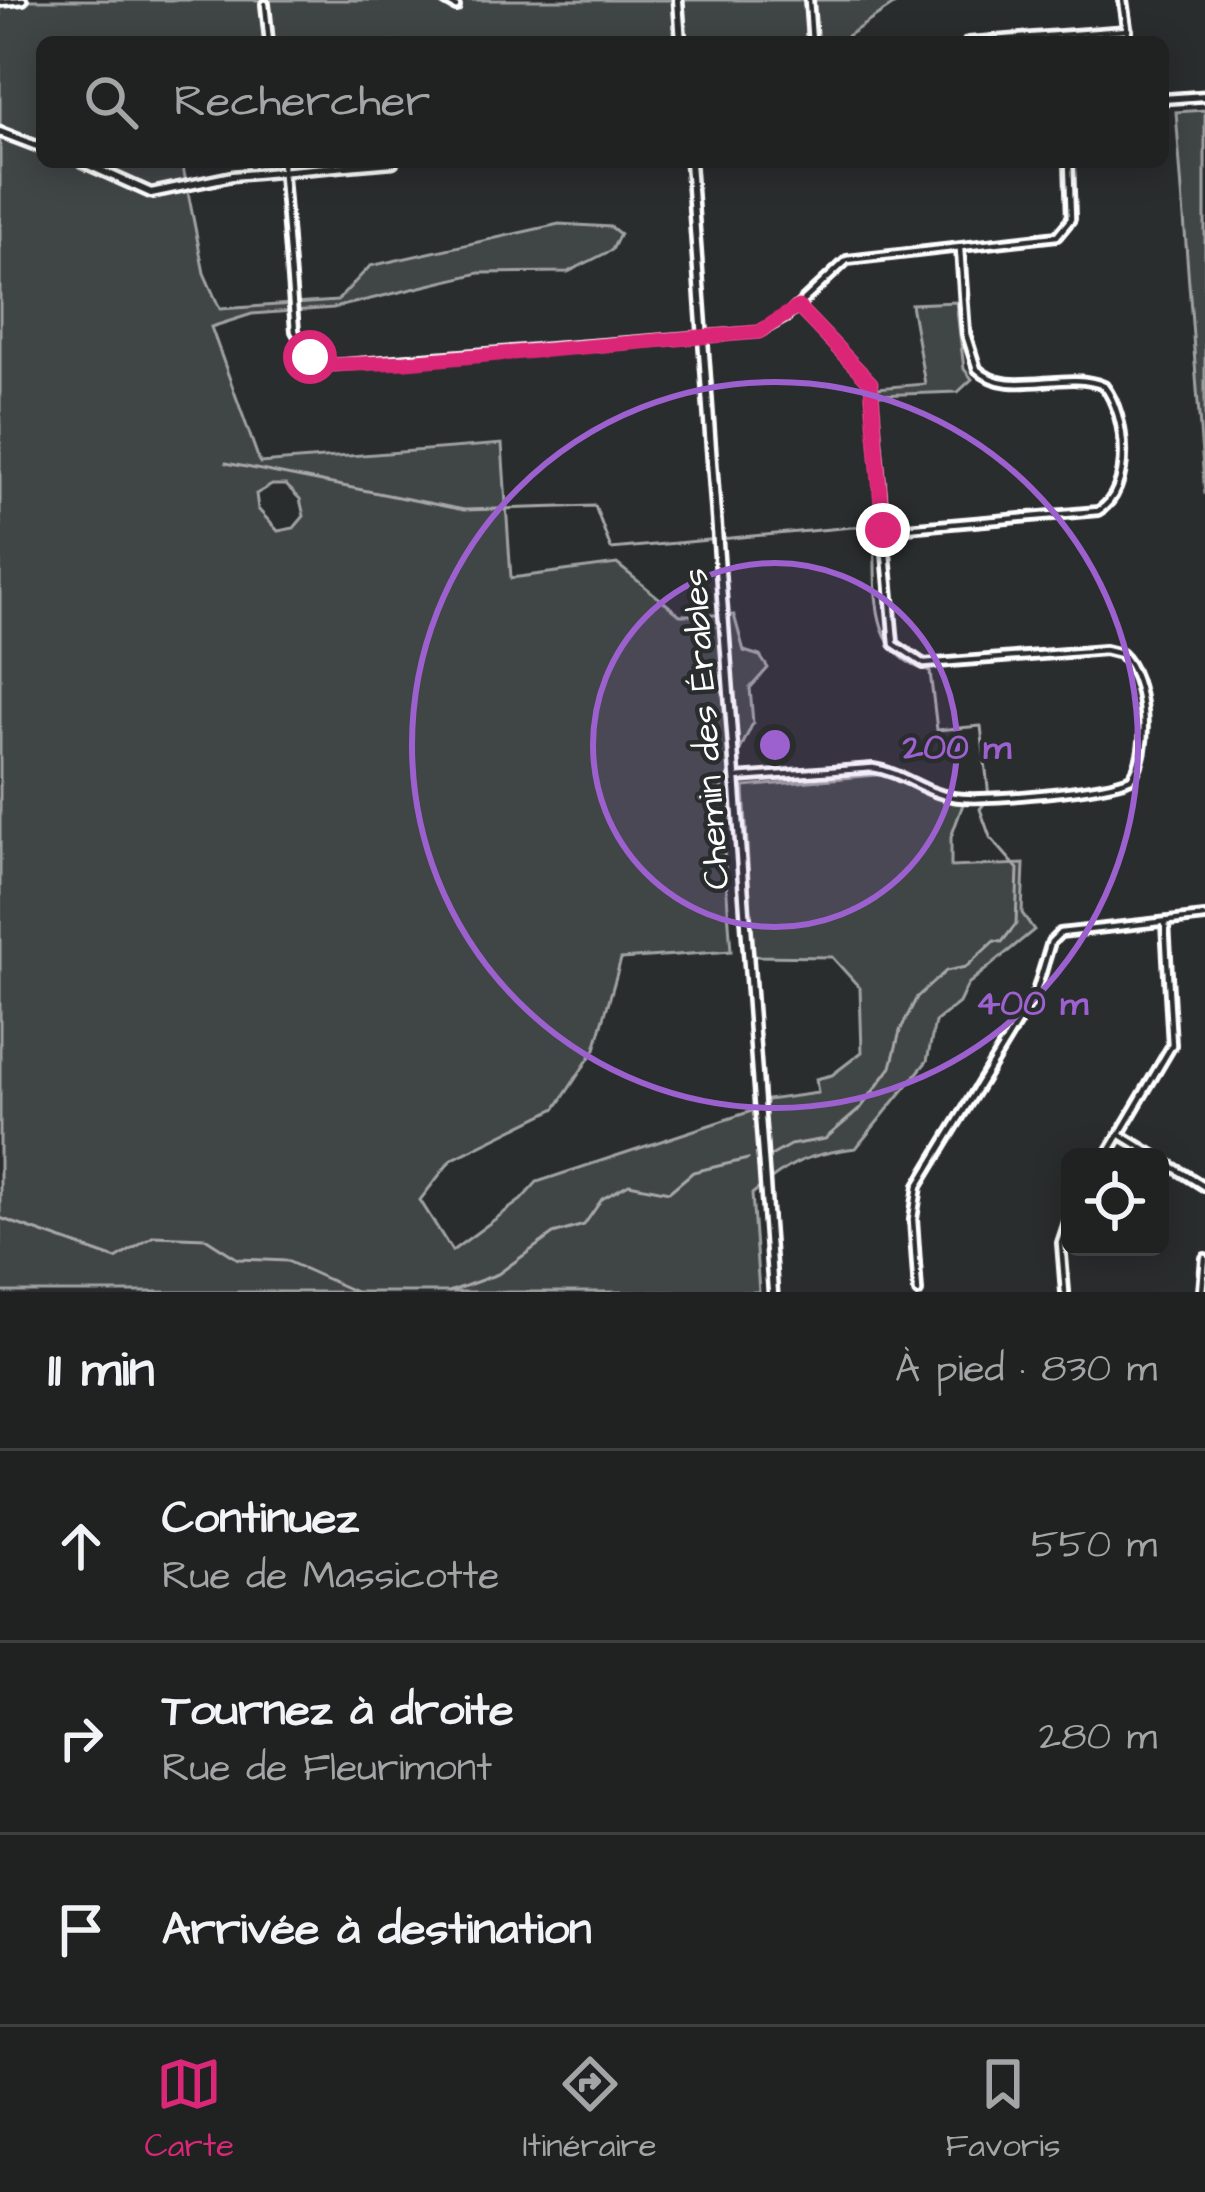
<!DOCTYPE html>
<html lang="fr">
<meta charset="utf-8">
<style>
body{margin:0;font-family:"Architects Daughter",sans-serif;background:#282a2a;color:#f1f3f6}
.controls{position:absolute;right:36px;bottom:36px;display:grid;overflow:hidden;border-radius:18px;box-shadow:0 6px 30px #0003}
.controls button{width:108px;height:108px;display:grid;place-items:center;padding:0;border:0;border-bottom:3px solid #3d3f40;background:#202222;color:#f1f3f6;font:60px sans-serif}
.stop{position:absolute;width:36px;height:36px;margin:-27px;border:9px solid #db2777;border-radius:50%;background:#fff}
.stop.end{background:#db2777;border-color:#fff;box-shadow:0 3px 12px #0008}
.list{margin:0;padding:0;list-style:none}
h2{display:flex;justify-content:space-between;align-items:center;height:156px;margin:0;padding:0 48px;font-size:51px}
h2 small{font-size:39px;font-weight:400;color:#a2a4a5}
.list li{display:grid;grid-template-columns:78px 1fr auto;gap:36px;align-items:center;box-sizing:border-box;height:192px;padding:0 48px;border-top:3px solid #3d3f40}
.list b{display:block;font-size:45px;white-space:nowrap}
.list p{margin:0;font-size:39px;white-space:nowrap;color:#a2a4a5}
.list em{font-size:39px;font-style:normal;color:#a2a4a5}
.icon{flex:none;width:66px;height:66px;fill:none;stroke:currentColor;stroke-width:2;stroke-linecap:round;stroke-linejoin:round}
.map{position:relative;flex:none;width:1205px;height:1292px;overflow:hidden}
.search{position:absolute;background:#202222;box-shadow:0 6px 30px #0003;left:36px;right:36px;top:36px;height:132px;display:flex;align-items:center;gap:30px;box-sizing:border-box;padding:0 42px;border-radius:18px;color:#a2a4a5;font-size:45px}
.sheet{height:732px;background:#202222}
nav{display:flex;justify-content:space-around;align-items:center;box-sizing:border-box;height:168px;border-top:3px solid #3d3f40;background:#202222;font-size:33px;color:#a2a4a5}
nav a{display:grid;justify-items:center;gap:6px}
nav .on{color:#db2777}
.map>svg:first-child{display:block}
</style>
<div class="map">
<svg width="1205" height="1292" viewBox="0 0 1205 1292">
<rect width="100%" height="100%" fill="#2a2d2e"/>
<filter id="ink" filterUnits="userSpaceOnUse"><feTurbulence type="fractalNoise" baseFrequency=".00833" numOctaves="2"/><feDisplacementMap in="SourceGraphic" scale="24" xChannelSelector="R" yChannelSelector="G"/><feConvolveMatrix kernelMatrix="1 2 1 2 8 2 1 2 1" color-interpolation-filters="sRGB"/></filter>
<g filter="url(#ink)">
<g fill="#414445" stroke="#a0a2a2" stroke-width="3" fill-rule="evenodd">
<path d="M0 0H901L838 42H42V162H182L204 273 220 309 337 301 370 266 559 224 611 227 620 234 612 250 568 272 479 273 333 308 252 314 211 327 260 463 502 444 511 578 617 564 680 615H734L744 651 760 656 768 668 750 688 753 723 720 792 731 951 621 959 595 1049 556 1108 451 1160 420 1200 452 1251 521 1200 537 1182 764 1107 767 1100 818 1093 816 1079 832 1075 862 1052 860 988 832 957 753 956 744 787 887 774 963 804 951 837V867L1024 864 1022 913 1034 930 968 984 959 1003 935 1022 927 1061 856 1148C804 1155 791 1162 752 1194L759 1292H0ZM272 485H286L300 499 304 516 294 528 278 531 258 509 256 494Z"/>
<path d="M1205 110V495L1176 112Z"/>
<path d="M956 302 964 369 972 379 958 392 877 395 876 388 925 384 911 304Z"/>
</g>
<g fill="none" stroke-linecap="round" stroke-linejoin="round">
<g stroke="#a6a7a7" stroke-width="3">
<path d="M226 463 464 510 595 506 611 549 874 525C878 584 863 652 930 672L937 730 981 726 989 797 980 809 990 837 1018 869 1016 924 1002 942 994 941 966 967 946 971 917 997 900 1031 891 1067 860 1109 825 1139 790 1145 769 1157"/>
<path d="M0 1218 116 1259 154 1236 205 1238 238 1259 287 1261 356 1292"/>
<path d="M449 1292 498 1274 553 1234 584 1225 602 1199 629 1184 669 1192 693 1172 748 1159"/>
</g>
<defs>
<g id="minor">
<path d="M444 0 456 7"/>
<path d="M809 0 812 42"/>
<path d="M1123 0 1129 42"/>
<path d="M0 2 23 0"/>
<path d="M265 4 269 42"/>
<path d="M968 42 1128 30"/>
<path d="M282 162 295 331 310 357 331 365 759 332 786 317 847 260 1057 236 1071 219 1069 162"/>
<path d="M883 530 1098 511C1134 491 1127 415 1104 386 1065 368 1008 400 977 369L966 334 960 249"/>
<path d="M736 778 873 768C902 772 924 793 953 797 981 802 1107 790 1131 778 1152 752 1146 676 1121 654L1105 650 924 664 894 644 871 383 798 307"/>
<path d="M1121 1135 1157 1157"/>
<path d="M1106 1157 1172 1045 1165 923"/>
<path d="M1160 1159 1205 1187"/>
<path d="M918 1292 913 1219 918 1186 1036 992 1051 942 1060 933 1205 917"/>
<path d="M1065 1292 1061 1243 1070 1216"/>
<path d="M1202 1292 1205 1258"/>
</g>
<g id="tertiary">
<path d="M678 0 681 42"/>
<path d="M1163 99 1205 96"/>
<path d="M0 132 42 148"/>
<path d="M82 162 151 193 232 176 393 162"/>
<path d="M690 162 773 1292"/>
</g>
</defs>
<use href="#minor" stroke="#fff" stroke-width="14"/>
<use href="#tertiary" stroke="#fff" stroke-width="15"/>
<use href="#minor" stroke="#2a2d2e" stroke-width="4.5"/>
<use href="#tertiary" stroke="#2a2d2e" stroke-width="6"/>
</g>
</g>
<g fill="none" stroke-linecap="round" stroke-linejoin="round" filter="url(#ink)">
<path stroke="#db2777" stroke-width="15" d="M310 357 331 365 406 362 759 332 798 307 871 383 883 530"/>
</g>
<circle cx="775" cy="745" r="182" fill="#9c61cf" fill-opacity=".12"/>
<g fill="none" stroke="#9c61cf" stroke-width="6">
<circle cx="775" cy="745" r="182"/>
<circle cx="775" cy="745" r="363"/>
</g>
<g text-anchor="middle" stroke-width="9" stroke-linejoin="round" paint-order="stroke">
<g font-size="36" fill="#fff" stroke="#2a2d2e">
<text transform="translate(704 729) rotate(-94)" y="13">Chemin des Érables</text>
</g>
</g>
<circle cx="775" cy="745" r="18" fill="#9c61cf" stroke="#2a2d2e" stroke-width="6"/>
<g font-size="36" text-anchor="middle" font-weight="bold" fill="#9c61cf" stroke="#2a2d2e" stroke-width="9" stroke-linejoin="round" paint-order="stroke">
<text x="957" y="758">200 m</text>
<text x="1032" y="1014">400 m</text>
</g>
</svg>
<div class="controls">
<button><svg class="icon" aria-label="locate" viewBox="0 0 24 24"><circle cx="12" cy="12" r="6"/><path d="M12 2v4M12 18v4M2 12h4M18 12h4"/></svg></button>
</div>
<div class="stop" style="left:310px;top:357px"></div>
<div class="stop end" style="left:883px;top:530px"></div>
<div class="search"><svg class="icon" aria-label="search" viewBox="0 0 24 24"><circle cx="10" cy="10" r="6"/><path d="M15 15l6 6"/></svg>Rechercher</div>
</div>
<section class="sheet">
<h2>11 min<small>À pied · 830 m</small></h2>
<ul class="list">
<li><svg class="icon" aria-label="ahead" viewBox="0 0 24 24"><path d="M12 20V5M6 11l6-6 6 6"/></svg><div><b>Continuez</b><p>Rue de Massicotte</p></div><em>550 m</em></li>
<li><svg class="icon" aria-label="right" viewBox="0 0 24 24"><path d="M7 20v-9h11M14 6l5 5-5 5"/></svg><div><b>Tournez à droite</b><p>Rue de Fleurimont</p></div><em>280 m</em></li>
<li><svg class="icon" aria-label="arrive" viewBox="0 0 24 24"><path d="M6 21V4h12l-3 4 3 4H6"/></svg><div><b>Arrivée à destination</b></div></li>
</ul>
</section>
<nav>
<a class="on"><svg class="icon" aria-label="map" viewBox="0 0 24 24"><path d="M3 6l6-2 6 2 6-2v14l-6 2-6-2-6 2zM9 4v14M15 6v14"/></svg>Carte</a>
<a><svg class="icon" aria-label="directions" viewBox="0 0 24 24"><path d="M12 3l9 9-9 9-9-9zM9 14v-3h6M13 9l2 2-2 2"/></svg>Itinéraire</a>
<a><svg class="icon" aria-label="saved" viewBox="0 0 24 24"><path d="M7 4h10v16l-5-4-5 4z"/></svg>Favoris</a>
</nav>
